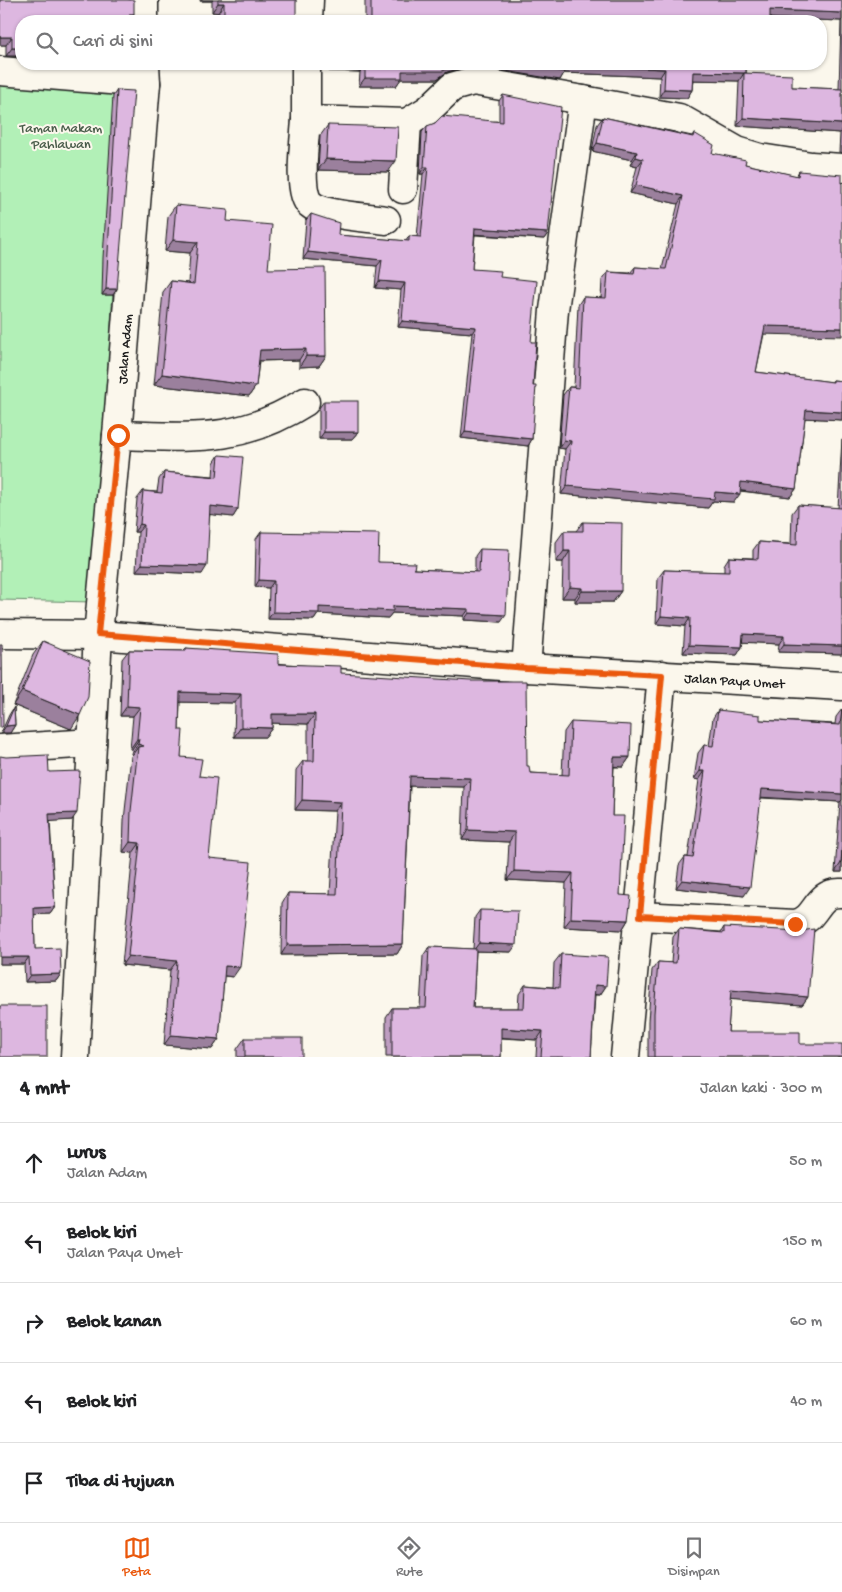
<!DOCTYPE html>
<html lang="id">
<meta charset="utf-8">
<style>
body{margin:0;font-family:"Gochi Hand",sans-serif;background:#f6f6f6;color:#202124}
.stop{position:absolute;width:15px;height:15px;margin:-11px;border:4px solid #ea580c;border-radius:50%;background:#fff}
.stop.end{background:#ea580c;border-color:#fff;box-shadow:0 1px 5px #0008}
.list{margin:0;padding:0;list-style:none}
h2{display:flex;justify-content:space-between;align-items:center;height:65px;margin:0;padding:0 20px;font-size:21px}
h2 small{font-size:16px;font-weight:400;color:#757577}
.list li{display:grid;grid-template-columns:32px 1fr auto;gap:15px;align-items:center;box-sizing:border-box;height:80px;padding:0 20px;border-top:1px solid #e0e0e0}
.list b{display:block;font-size:19px;white-space:nowrap}
.list p{margin:0;font-size:16px;white-space:nowrap;color:#757577}
.list em{font-size:16px;font-style:normal;color:#757577}
.icon{flex:none;width:28px;height:28px;fill:none;stroke:currentColor;stroke-width:2;stroke-linecap:round;stroke-linejoin:round}
.map{position:relative;flex:none;width:842px;height:1057px;overflow:hidden}
.search{position:absolute;background:#fff;box-shadow:0 1px 4px #0004;left:15px;right:15px;top:15px;height:55px;display:flex;align-items:center;gap:12px;box-sizing:border-box;padding:0 18px;border-radius:20px;color:#757577;font-size:19px}
.sheet{height:465px;background:#fff}
nav{display:flex;justify-content:space-around;align-items:center;box-sizing:border-box;height:70px;border-top:1px solid #e0e0e0;background:#fff;font-size:14px;color:#757577}
nav a{display:grid;justify-items:center;gap:2px}
nav .on{color:#ea580c}
.map>svg:first-child{display:block}
</style>
<div class="map">
<svg width="842" height="1057" viewBox="0 0 842 1057">
<rect width="100%" height="100%" fill="#fbf7ec"/>
<filter id="ink" filterUnits="userSpaceOnUse"><feTurbulence type="fractalNoise" baseFrequency=".02" numOctaves="2"/><feDisplacementMap in="SourceGraphic" scale="10" xChannelSelector="R" yChannelSelector="G"/><feConvolveMatrix kernelMatrix="1 2 1 2 8 2 1 2 1" color-interpolation-filters="sRGB"/></filter>
<g filter="url(#ink)">
<path fill="#b2f0b7" stroke="#67866a" d="M0 71 126 77 94 602 0 600Z"/>
<g fill="none" stroke-linecap="round" stroke-linejoin="round">
<defs>
<g id="street">
<path d="M144 0V21"/>
<path d="M308 21 309 0"/>
<path d="M306 64V120L407 123 428 110 452 87 473 81 583 100"/>
<path d="M0 71 146 83"/>
<path d="M306 120C305 137 297 193 310 204 323 216 367 217 386 220"/>
<path d="M403 189 407 123"/>
<path d="M117 435C191 437 239 444 305 402"/>
<path id="s1" d="M0 634 98 635 526 668 842 686"/>
<path d="M526 668 554 310 583 100 679 118 737 151 760 158 811 166 842 168"/>
<path d="M0 749 92 743"/>
<path d="M640 916 795 924C818 920 815 891 842 893"/>
<path id="s2" d="M75 1057 98 635 117 435 146 83 145 64"/>
<path d="M625 1057 662 675"/>
</g>
</defs>
<use href="#street" stroke="#1c1c1c" stroke-width="31"/>
<use href="#street" stroke="#fbf7ec" stroke-width="28"/>
</g>
<g fill="#be9dc1" stroke="#1c1c1c">
<path d="M0 0 134 14 130 20 21 21V56H6V45H0Z"/>
<path d="M200 0H296L293 21H217L218 13 212 12V1H200Z"/>
<path d="M365 0H842V153L839 152 840 133 737 126 739 81 693 80 692 90 687 98 659 97 660 77 564 73 560 80 499 70V64H746V73L792 87 839 89 841 21 770 18 365 20Z"/>
<path d="M329 64H462L459 69 447 72 437 79H401L396 86H359L360 72 329 71Z"/>
<path d="M117 90V289L113 295H102L103 258 113 96Z"/>
<path d="M503 95 548 233 544 239 475 235 472 269 500 277 531 342 533 386 532 439 528 446 461 438 472 333 398 327 401 290 375 288 377 266 303 259 306 220 311 214 338 235 406 241 409 236 417 237 423 174H420L422 132 427 126 499 121V101Z"/>
<path d="M603 117 692 136 694 133 712 153 745 164 796 176 799 171 764 334 756 372 832 382 833 380 842 381V420L805 418 796 489 790 497 740 491 734 502 713 501 708 508 561 494 565 449 559 448 563 395 569 387H574L578 305 583 297 601 298 602 280 608 272 630 273 635 267 662 269 678 204 630 193 637 167 630 165 632 160 592 151 597 125Z"/>
<path d="M328 125 388 172 318 170 320 136Z"/>
<path d="M176 205 227 221 268 269 326 356 319 366 299 367V360L259 361 256 386 249 396 154 385 163 292 171 281 188 283 190 253 165 251 168 216Z"/>
<path d="M324 401 358 432 352 439H319V408Z"/>
<path d="M842 439V654L778 652 779 644 743 642 742 647 737 655 683 653 685 626 656 624 658 578 664 570 724 572V565L729 557 753 558V550L759 542 791 544 792 513 798 505 838 508Z"/>
<path d="M219 455 238 509 233 517 210 514 202 574 136 571 138 532H134L137 499 143 491 157 492 159 479 164 472 213 476 214 463Z"/>
<path d="M583 522 621 591 613 602H575V598H562L563 562H556V542L564 531H576Z"/>
<path d="M261 532 378 562 414 569 475 572V556L480 549 501 622 464 620V616L392 613 388 618 318 614 314 620 268 619 269 588 255 587 256 539Z"/>
<path d="M43 641 71 729 13 705 33 655Z"/>
<path d="M186 648 278 664 341 673 527 766 530 773 562 775 564 732 571 722 630 757 623 767H614L612 816 620 895 628 920 622 930 564 927 566 883 507 880 509 842 462 840 464 787 410 786 403 944 397 954 281 955 282 903 288 893 330 894 335 811 295 810 296 770 303 761H308V724L272 723V728L265 737H234L235 703 180 702 179 730 181 757 199 776 209 858 233 977 224 976 219 1039 212 1049 164 1045 170 970 122 965 133 853 123 852 124 820 131 756 133 754H131L132 749H130L133 716H120L122 659 129 650 183 651Z"/>
<path d="M14 707 15 725 10 733H1L9 715Z"/>
<path d="M842 709V872H835L840 802 761 798 744 896 676 888 679 865 685 857H688L699 780 694 779 698 753 704 745 709 746 713 718 718 710 760 720 835 724 836 717Z"/>
<path d="M49 772 72 820 50 821 55 907 50 914H34L35 949 61 974 56 981 25 982 24 964H0Z"/>
<path d="M480 910 511 952 476 951 473 1008H518L519 994 525 985 553 987 554 963 561 954 606 986 600 995H595L591 1057H536L537 1040 501 1038V1057H386V1017L392 1008H420L423 956 429 947 473 949 475 917Z"/>
<path d="M724 927 808 997 802 1005 730 999 728 1032 800 1044 842 1057H648V1021L652 970 658 962 671 963 673 937 679 929 721 932Z"/>
<path d="M245 1038 302 1057H237V1049Z"/>
</g>
<g fill="#9b809d" stroke="#1c1c1c">
<path d="M201 0H213L212 1H200Z"/>
<path d="M218 3H224L218 13 212 12Z"/>
<path d="M770 10 842 13V20L841 21 764 18Z"/>
<path d="M130 14H134L129 21Z"/>
<path d="M282 16 296 17 293 21H278Z"/>
<path d="M0 37H12L6 45H0Z"/>
<path d="M12 48H21V56H6Z"/>
<path d="M334 64H365L360 72 329 71Z"/>
<path d="M454 64H462L459 69 447 72 437 79H401L396 86H359L365 78 402 71Z"/>
<path d="M503 64 566 65 665 69 660 77 564 73 560 80 499 70Z"/>
<path d="M693 72 746 73H744L739 81 687 80Z"/>
<path d="M664 89 692 90 687 98 659 97Z"/>
<path d="M743 118 842 124V130L840 133 737 126Z"/>
<path d="M597 143 637 152 632 160 592 151Z"/>
<path d="M636 157 643 159 637 167 630 165Z"/>
<path d="M326 159 396 161 388 172 318 170Z"/>
<path d="M424 167H428L423 174H420Z"/>
<path d="M636 185 683 196 678 204 630 193Z"/>
<path d="M475 228 548 233 544 239 471 234Z"/>
<path d="M173 240 198 242 190 253 165 251Z"/>
<path d="M308 252 382 260 377 266 303 259Z"/>
<path d="M379 281 405 283 401 290 375 288Z"/>
<path d="M106 289H117L113 295H102Z"/>
<path d="M402 321 476 327 472 333 398 327Z"/>
<path d="M765 326 842 328V336L760 334Z"/>
<path d="M306 349 299 360 252 361 260 350Z"/>
<path d="M306 356H326L319 366 299 367Z"/>
<path d="M162 374 256 386 249 396 154 385Z"/>
<path d="M806 410 842 412V420L801 418Z"/>
<path d="M324 432H358L352 439H319Z"/>
<path d="M465 432 532 439 528 446 461 438Z"/>
<path d="M564 440 571 441 565 449 559 448Z"/>
<path d="M741 482 796 489 790 497 735 490Z"/>
<path d="M567 486 715 492 740 494 734 502 713 501 708 508 561 494Z"/>
<path d="M210 506 238 509 233 517 205 514Z"/>
<path d="M140 524 144 525 138 532H134Z"/>
<path d="M564 551H570L563 562H556Z"/>
<path d="M142 564 207 566 202 574 136 571Z"/>
<path d="M259 580 274 581 269 588 255 587Z"/>
<path d="M570 587 582 588 575 598H562Z"/>
<path d="M582 591H621L613 602H575Z"/>
<path d="M393 606 469 609 464 616 392 613 388 618 318 614 314 620 268 619 273 612 319 607Z"/>
<path d="M469 613 506 615 501 622 464 620Z"/>
<path d="M661 616 690 618 685 626 656 624Z"/>
<path d="M743 634 784 636 779 644 737 642Z"/>
<path d="M784 644 842 646V654L778 652Z"/>
<path d="M689 645 742 647 737 655 683 653Z"/>
<path d="M22 691 80 715 71 729 13 705Z"/>
<path d="M180 692 241 694 235 703 173 702Z"/>
<path d="M127 706 140 707 133 716H120Z"/>
<path d="M272 714H315L308 724 265 723Z"/>
<path d="M15 725 10 733H1L6 726Z"/>
<path d="M241 727 272 728 265 737H234Z"/>
<path d="M137 739H139L132 749H130Z"/>
<path d="M138 744 144 746 138 747 133 754H131Z"/>
<path d="M614 757H630L623 767 608 766Z"/>
<path d="M700 771H705L699 780 694 779Z"/>
<path d="M410 776 471 778 464 787 403 786Z"/>
<path d="M762 789 842 794V800L840 802 757 797Z"/>
<path d="M302 800 341 802 335 811 295 810Z"/>
<path d="M77 813 72 820 44 822 49 814Z"/>
<path d="M468 830 515 832 509 842 462 840Z"/>
<path d="M130 842 140 843 133 853 123 852Z"/>
<path d="M841 863 842 864V872H835Z"/>
<path d="M514 871 573 873 566 883 507 880Z"/>
<path d="M682 880 750 887 744 896 676 888Z"/>
<path d="M55 907 50 914 29 915 34 908Z"/>
<path d="M571 918 628 920 622 930 564 927Z"/>
<path d="M479 943 516 945 511 952 473 951Z"/>
<path d="M403 944 397 954 281 955 287 945Z"/>
<path d="M128 956 177 961 170 970 122 965Z"/>
<path d="M0 957H29L24 964H0Z"/>
<path d="M225 966 240 967 233 977 218 975Z"/>
<path d="M61 974 56 981 25 982 30 975Z"/>
<path d="M595 985 606 986 600 995 589 994Z"/>
<path d="M731 990 808 997 802 1005 726 999Z"/>
<path d="M501 1028 543 1031 537 1040 495 1037Z"/>
<path d="M171 1035 219 1039 212 1049 164 1045Z"/>
</g>
<g fill="#ddb7e0" stroke="#1c1c1c">
<path d="M0 0H134V14H130V21H21V48H12V37H0Z"/>
<path d="M218 0H296V17L282 16 281 21H224V3H218Z"/>
<path d="M371 0H842V13L770 10V21H339L371 20Z"/>
<path d="M361 64H454L443 71H402V78H365V64Z"/>
<path d="M517 64H746V73L693 72 692 90 664 89 665 69 566 65 565 72Z"/>
<path d="M744 73 792 75V87L842 89V124L743 118Z"/>
<path d="M117 90 134 91 117 289H106L108 252Z"/>
<path d="M503 95 561 107 548 233 475 228 472 269 501 271 500 277 537 281 531 342H536L533 386H536L532 439 465 432 476 327 402 321 405 283 379 281 382 260 308 252 311 214 339 223 338 235 409 241V236L421 237 428 167H424L427 126 435 123 442 116 503 122Z"/>
<path d="M603 117 693 137 694 133 714 145 712 153 746 160 745 164 798 176 799 171 842 175V328L765 326 756 372 833 382V380L842 381V412L806 410 796 489 741 482 740 494 715 492 714 499 567 486 571 441 564 440 569 387 579 388 583 297 606 298 608 272 634 274 635 267 666 269 683 196 636 185 643 159 636 157 637 152 597 143Z"/>
<path d="M328 125 398 127 396 161 326 159Z"/>
<path d="M176 205 228 210 227 221 272 225 268 269 325 268 326 356H306V349L260 350 256 386 162 374 171 281 194 284 198 242 173 240Z"/>
<rect x="324" y="401" width="34" height="31"/>
<path d="M219 455 243 457 238 509 210 506 207 566 142 564 144 525 140 524 143 491 162 493 164 472 217 477Z"/>
<path d="M798 505 842 508V646L784 644V636L743 634 742 647 689 645 690 618 661 616 664 570 729 572V557L758 559 759 542 797 545Z"/>
<path d="M583 522 622 523 621 591H582V588L570 587V551H564V531H583Z"/>
<path d="M261 532 379 534 378 562 415 563 414 569 479 572 480 549 509 550 506 615 469 613V609L393 606V611L319 607V613L273 612 274 581 259 580Z"/>
<path d="M43 641 90 661 88 697 80 715 22 691Z"/>
<path d="M0 644H2L3 726 0 728Z"/>
<path d="M186 648 278 654V664L341 666V673L471 681H526L527 766H529L530 773 569 775 571 722 631 725 630 757H614L612 816H624L620 895 631 896 628 920 571 918 573 873 514 871 515 832 468 830 471 778 410 776 403 944 287 945 288 893 337 894 341 802 302 800 303 761H314L315 714H272V728L241 727V694L180 692 179 730H183L181 757 202 759 199 776 217 778 209 858 251 862 240 967 225 966 219 1039 171 1035 177 961 128 956 140 843 130 842 131 811 138 747 144 746 138 744 139 739H137L140 707 127 706 129 650 186 651Z"/>
<path d="M14 707 15 725 6 726Z"/>
<path d="M842 709V794L762 789 750 887 682 880 685 857 693 858 705 771H700L704 745 713 746 718 710 760 715V720L840 725Z"/>
<path d="M48 755 49 772 80 771 77 813 49 814 55 907 34 908 35 949 60 948 61 974 30 975 29 957H0V756L6 757Z"/>
<path d="M842 848V864L841 863Z"/>
<path d="M480 910 518 911 516 945 479 943Z"/>
<path d="M724 927 800 931 814 929 808 997 731 990 728 1032H800V1044H842V1057H654V1013L658 962 676 963 679 929 724 933Z"/>
<path d="M429 947 476 949 473 1008H524L525 985 559 988 561 954 608 957 606 986 595 985 591 1057H541L543 1031 501 1028V1057H392V1008H426Z"/>
<rect x="0" y="1006" width="47" height="51"/>
<rect x="245" y="1038" width="57" height="19"/>
</g>
</g>
<g fill="none" stroke-linecap="round" stroke-linejoin="round" filter="url(#ink)">
<path stroke="#ea580c" stroke-width="6" d="M118 435 98 634 526 668 662 675 640 916 795 924"/>
</g>
<g text-anchor="middle" stroke-width="4" stroke-linejoin="round" paint-order="stroke">
<g font-size="14" fill="#495c4a" stroke="#fbf7ec">
<text x="61" y="132">Taman Makam<tspan x="61" dy="16">Pahlawan</tspan></text>
</g>
<g font-size="14" fill="#1c1c1c" stroke="#fbf7ec">
<text dy="5" stroke="none"><textPath href="#s2" startOffset="710">Jalan Adam</textPath></text>
<text dy="5" stroke="none"><textPath href="#s1" startOffset="736">Jalan Paya Umet</textPath></text>
</g>
</g>
</svg>
<div class="stop" style="left:118px;top:435px"></div>
<div class="stop end" style="left:795px;top:924px"></div>
<div class="search"><svg class="icon" aria-label="search" viewBox="0 0 24 24"><circle cx="10" cy="10" r="6"/><path d="M15 15l6 6"/></svg>Cari di sini</div>
</div>
<section class="sheet">
<h2>4 mnt<small>Jalan kaki · 300 m</small></h2>
<ul class="list">
<li><svg class="icon" aria-label="ahead" viewBox="0 0 24 24"><path d="M12 20V5M6 11l6-6 6 6"/></svg><div><b>Lurus</b><p>Jalan Adam</p></div><em>50 m</em></li>
<li><svg class="icon" aria-label="left" viewBox="0 0 24 24"><path d="M17 20v-9H6M10 6l-5 5 5 5"/></svg><div><b>Belok kiri</b><p>Jalan Paya Umet</p></div><em>150 m</em></li>
<li><svg class="icon" aria-label="right" viewBox="0 0 24 24"><path d="M7 20v-9h11M14 6l5 5-5 5"/></svg><div><b>Belok kanan</b></div><em>60 m</em></li>
<li><svg class="icon" aria-label="left" viewBox="0 0 24 24"><path d="M17 20v-9H6M10 6l-5 5 5 5"/></svg><div><b>Belok kiri</b></div><em>40 m</em></li>
<li><svg class="icon" aria-label="arrive" viewBox="0 0 24 24"><path d="M6 21V4h12l-3 4 3 4H6"/></svg><div><b>Tiba di tujuan</b></div></li>
</ul>
</section>
<nav>
<a class="on"><svg class="icon" aria-label="map" viewBox="0 0 24 24"><path d="M3 6l6-2 6 2 6-2v14l-6 2-6-2-6 2zM9 4v14M15 6v14"/></svg>Peta</a>
<a><svg class="icon" aria-label="directions" viewBox="0 0 24 24"><path d="M12 3l9 9-9 9-9-9zM9 14v-3h6M13 9l2 2-2 2"/></svg>Rute</a>
<a><svg class="icon" aria-label="saved" viewBox="0 0 24 24"><path d="M7 4h10v16l-5-4-5 4z"/></svg>Disimpan</a>
</nav>
